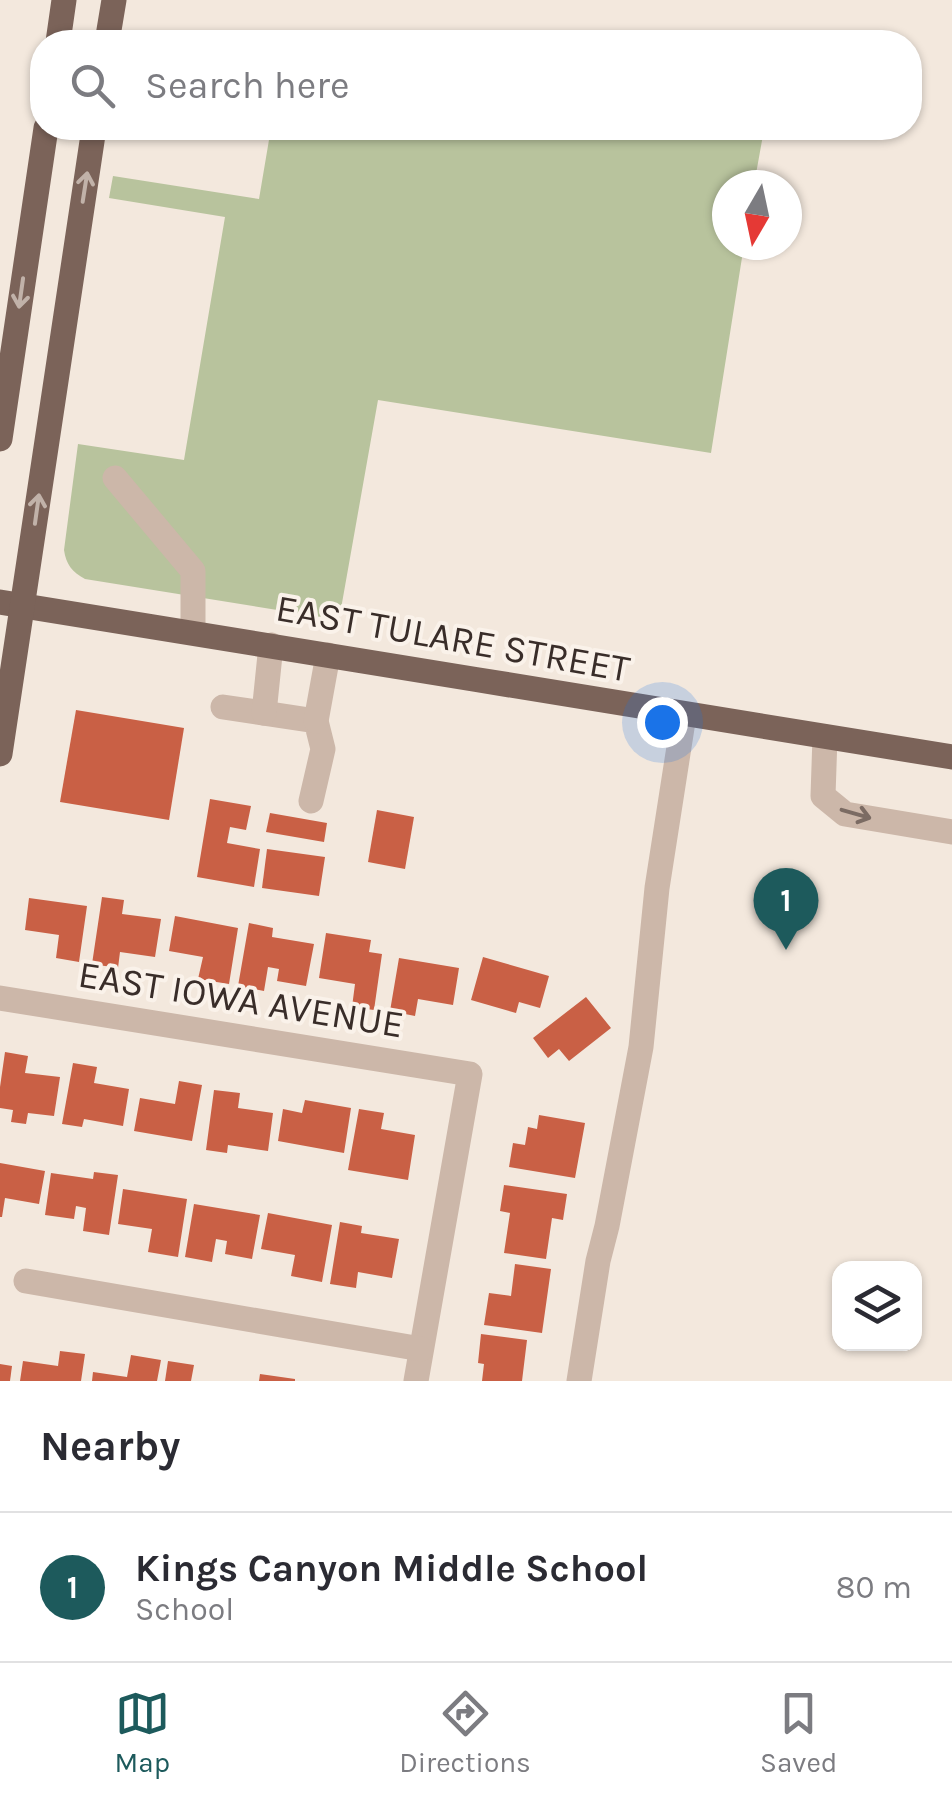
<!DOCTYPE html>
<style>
body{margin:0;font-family:Karla,sans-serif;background:#f2f2f3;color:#2b2b33}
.controls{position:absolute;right:30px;bottom:30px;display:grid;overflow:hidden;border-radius:20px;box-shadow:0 2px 8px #0004}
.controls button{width:90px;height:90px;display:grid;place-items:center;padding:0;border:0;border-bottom:2px solid #e1e1e2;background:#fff;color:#2b2b33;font:50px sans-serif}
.compass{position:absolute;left:712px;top:170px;width:90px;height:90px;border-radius:50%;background:#fff;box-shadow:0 2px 8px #0004;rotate:189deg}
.you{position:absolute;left:662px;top:722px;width:35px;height:35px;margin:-25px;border:8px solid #fff;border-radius:50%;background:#1a73e8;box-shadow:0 0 0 15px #1a73e833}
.badge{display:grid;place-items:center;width:65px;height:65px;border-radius:50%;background:#1d5a5c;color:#fff;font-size:32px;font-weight:700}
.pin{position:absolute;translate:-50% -82px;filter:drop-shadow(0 2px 5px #0008)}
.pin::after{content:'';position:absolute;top:52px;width:35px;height:30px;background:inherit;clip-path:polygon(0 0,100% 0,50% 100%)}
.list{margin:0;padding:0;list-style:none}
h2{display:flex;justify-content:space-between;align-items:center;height:130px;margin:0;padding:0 40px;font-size:42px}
h2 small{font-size:32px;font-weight:400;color:#7c7c81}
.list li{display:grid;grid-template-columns:65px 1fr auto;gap:30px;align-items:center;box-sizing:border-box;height:150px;padding:0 40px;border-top:2px solid #e1e1e2}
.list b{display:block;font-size:38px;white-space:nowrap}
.list p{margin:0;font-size:32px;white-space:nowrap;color:#7c7c81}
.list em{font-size:32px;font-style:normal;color:#7c7c81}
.icon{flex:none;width:55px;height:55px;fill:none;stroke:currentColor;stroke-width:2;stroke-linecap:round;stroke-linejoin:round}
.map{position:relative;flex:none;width:952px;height:1381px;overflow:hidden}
.search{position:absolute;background:#fff;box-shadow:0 2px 8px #0004;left:30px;right:30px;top:30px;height:110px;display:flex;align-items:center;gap:25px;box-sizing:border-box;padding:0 35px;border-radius:40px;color:#7c7c81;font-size:38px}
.sheet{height:280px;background:#fff}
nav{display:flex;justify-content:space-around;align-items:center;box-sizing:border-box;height:140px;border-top:2px solid #e1e1e2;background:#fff;font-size:28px;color:#7c7c81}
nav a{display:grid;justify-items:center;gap:5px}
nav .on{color:#1d5a5c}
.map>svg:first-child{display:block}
</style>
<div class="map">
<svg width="952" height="1381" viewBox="0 0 952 1381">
<rect width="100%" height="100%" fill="#f3e8dd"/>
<g fill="#b8c39d">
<path d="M128 30 200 42H127Z"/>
<path d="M271 128H715L763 135 754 185H727V245H744L711 453 378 400 339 620 85 579C72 572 66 564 64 550L78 444 184 460 225 217 109 198 113 176 259 199Z"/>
</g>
<g fill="#c96045">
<path d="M76 710 184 728 169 820 60 802Z"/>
<path d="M210 799 251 806 246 830 230 827 227 843 260 849 254 887 197 877Z"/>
<path d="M377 810 414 817 405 869 368 862Z"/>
<path d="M270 813 327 823 324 842 266 832Z"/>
<path d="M267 849 325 857 319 896 262 888Z"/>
<path d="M102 897 124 900 122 914 161 919 155 957 120 952 118 968 92 964Z"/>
<path d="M29 898 87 906 79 962 56 958 59 935 25 930Z"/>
<path d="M175 916 238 928 229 984 198 979 203 957 169 951Z"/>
<path d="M249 923 273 928 272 937 314 944 306 986 277 981 279 969 268 967 264 991 238 986Z"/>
<path d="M326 933 371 940 369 952 382 954 374 1010 352 1007 355 984 319 978Z"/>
<path d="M483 957 549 976 540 1008 519 1002 516 1013 471 1000Z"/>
<path d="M399 958 459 968 453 1005 418 999 415 1016 390 1011Z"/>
<path d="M586 997 611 1028 569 1061 559 1049 548 1058 533 1038Z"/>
<path d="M5 1052 28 1056 25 1073 60 1077 54 1116 28 1113 26 1124 11 1122 13 1110 0 1108V1087Z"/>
<path d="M73 1063 97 1067 94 1083 129 1089 123 1126 84 1119 82 1127 62 1124Z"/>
<path d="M179 1081 202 1085 192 1141 134 1131 140 1098 175 1104Z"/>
<path d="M214 1090 240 1093 238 1108 273 1113 268 1151 228 1145 227 1153 206 1150Z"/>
<path d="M305 1100 351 1108 344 1153 278 1141 283 1109 302 1113Z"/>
<path d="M359 1109 384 1113 381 1129 415 1135 408 1180 348 1170Z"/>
<path d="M539 1115 585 1123 575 1178 509 1167 513 1143 525 1145 528 1127 537 1129Z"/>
<path d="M0 1163 45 1171 39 1204 5 1198 2 1217H0Z"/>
<path d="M94 1172 118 1175 109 1235 83 1231 86 1208 76 1206 74 1219 45 1215 51 1173 93 1179Z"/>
<path d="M504 1185 567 1194 563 1220 552 1218 546 1259 504 1253 510 1213 500 1211Z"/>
<path d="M123 1189 187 1199 178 1257 148 1252 152 1229 118 1224Z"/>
<path d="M194 1204 260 1215 252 1259 225 1254 227 1241 216 1239 212 1262 185 1257Z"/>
<path d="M268 1213 332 1225 322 1282 291 1276 295 1255 261 1249Z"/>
<path d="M340 1222 362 1226 361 1233 399 1239 392 1278 358 1272 356 1288 330 1284Z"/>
<path d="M515 1264 551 1269 542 1333 484 1325 489 1293 511 1296Z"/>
<path d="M481 1334 527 1340 522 1381H482L484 1364 478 1363Z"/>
<path d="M60 1351 85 1354 81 1381H20L23 1361 58 1366Z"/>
<path d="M131 1355 161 1360 157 1381H92L93 1372 127 1377Z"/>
<path d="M168 1361 194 1365 191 1381H165Z"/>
<path d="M0 1364 12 1366 10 1381H0Z"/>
<path d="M260 1374 295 1379V1381H259Z"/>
</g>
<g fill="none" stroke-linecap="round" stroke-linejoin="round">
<g stroke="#ccb7a9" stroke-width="25">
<path d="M115 478 193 571V631"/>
<path d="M223 707 316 721 323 749 311 801"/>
<path d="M264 713 271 645"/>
<path d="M316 721 328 655"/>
<path d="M825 737 823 796 845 814 952 832"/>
<path d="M0 998 470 1074 416 1381"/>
<path d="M26 1281 421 1349"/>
<path d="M579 1381 598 1261 607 1226 641 1047 657 888 684 715"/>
</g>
<g stroke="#7b6359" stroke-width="25">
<path d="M58 42 64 0"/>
<path d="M107 42 114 0"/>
<path d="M0 439 46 128"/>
<path d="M0 602C318 652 634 707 952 757"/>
<path d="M0 754 94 128"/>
</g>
</g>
<defs><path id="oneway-shaft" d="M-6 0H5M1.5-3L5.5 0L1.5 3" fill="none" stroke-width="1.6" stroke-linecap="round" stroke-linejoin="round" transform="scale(2.5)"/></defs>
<g stroke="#c1b2a9">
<use href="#oneway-shaft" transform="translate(85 187) rotate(-81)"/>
<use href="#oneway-shaft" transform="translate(21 293) rotate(98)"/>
<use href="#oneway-shaft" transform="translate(37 509) rotate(-82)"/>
</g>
<use stroke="#7b6b63" href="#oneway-shaft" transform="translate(856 814) rotate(16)"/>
<g text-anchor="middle" stroke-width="8" stroke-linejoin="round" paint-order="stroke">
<g font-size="38" fill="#392d29" stroke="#faf2ea">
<text transform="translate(453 638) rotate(10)" y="13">EAST TULARE STREET</text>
<text transform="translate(241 999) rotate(9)" y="13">EAST IOWA AVENUE</text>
</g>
</g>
</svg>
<div class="controls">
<button><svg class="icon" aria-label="layers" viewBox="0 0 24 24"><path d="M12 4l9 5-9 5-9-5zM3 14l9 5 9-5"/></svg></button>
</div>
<svg class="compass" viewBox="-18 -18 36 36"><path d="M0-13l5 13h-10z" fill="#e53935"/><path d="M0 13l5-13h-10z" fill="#7c7c81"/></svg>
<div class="you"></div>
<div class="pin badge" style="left:786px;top:950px">1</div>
<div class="search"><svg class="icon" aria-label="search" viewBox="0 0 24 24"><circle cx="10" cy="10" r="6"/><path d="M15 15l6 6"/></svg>Search here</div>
</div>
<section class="sheet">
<h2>Nearby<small></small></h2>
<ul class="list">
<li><span class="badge">1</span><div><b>Kings Canyon Middle School</b><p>School</p></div><em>80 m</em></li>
</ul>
</section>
<nav>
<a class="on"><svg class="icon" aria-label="map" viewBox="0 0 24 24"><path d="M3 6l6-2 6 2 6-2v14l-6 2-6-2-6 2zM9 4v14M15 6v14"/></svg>Map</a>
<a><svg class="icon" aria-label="directions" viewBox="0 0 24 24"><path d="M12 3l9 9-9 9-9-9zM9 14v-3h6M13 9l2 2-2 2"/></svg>Directions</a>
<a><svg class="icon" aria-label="saved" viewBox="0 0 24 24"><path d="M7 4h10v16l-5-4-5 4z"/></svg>Saved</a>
</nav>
